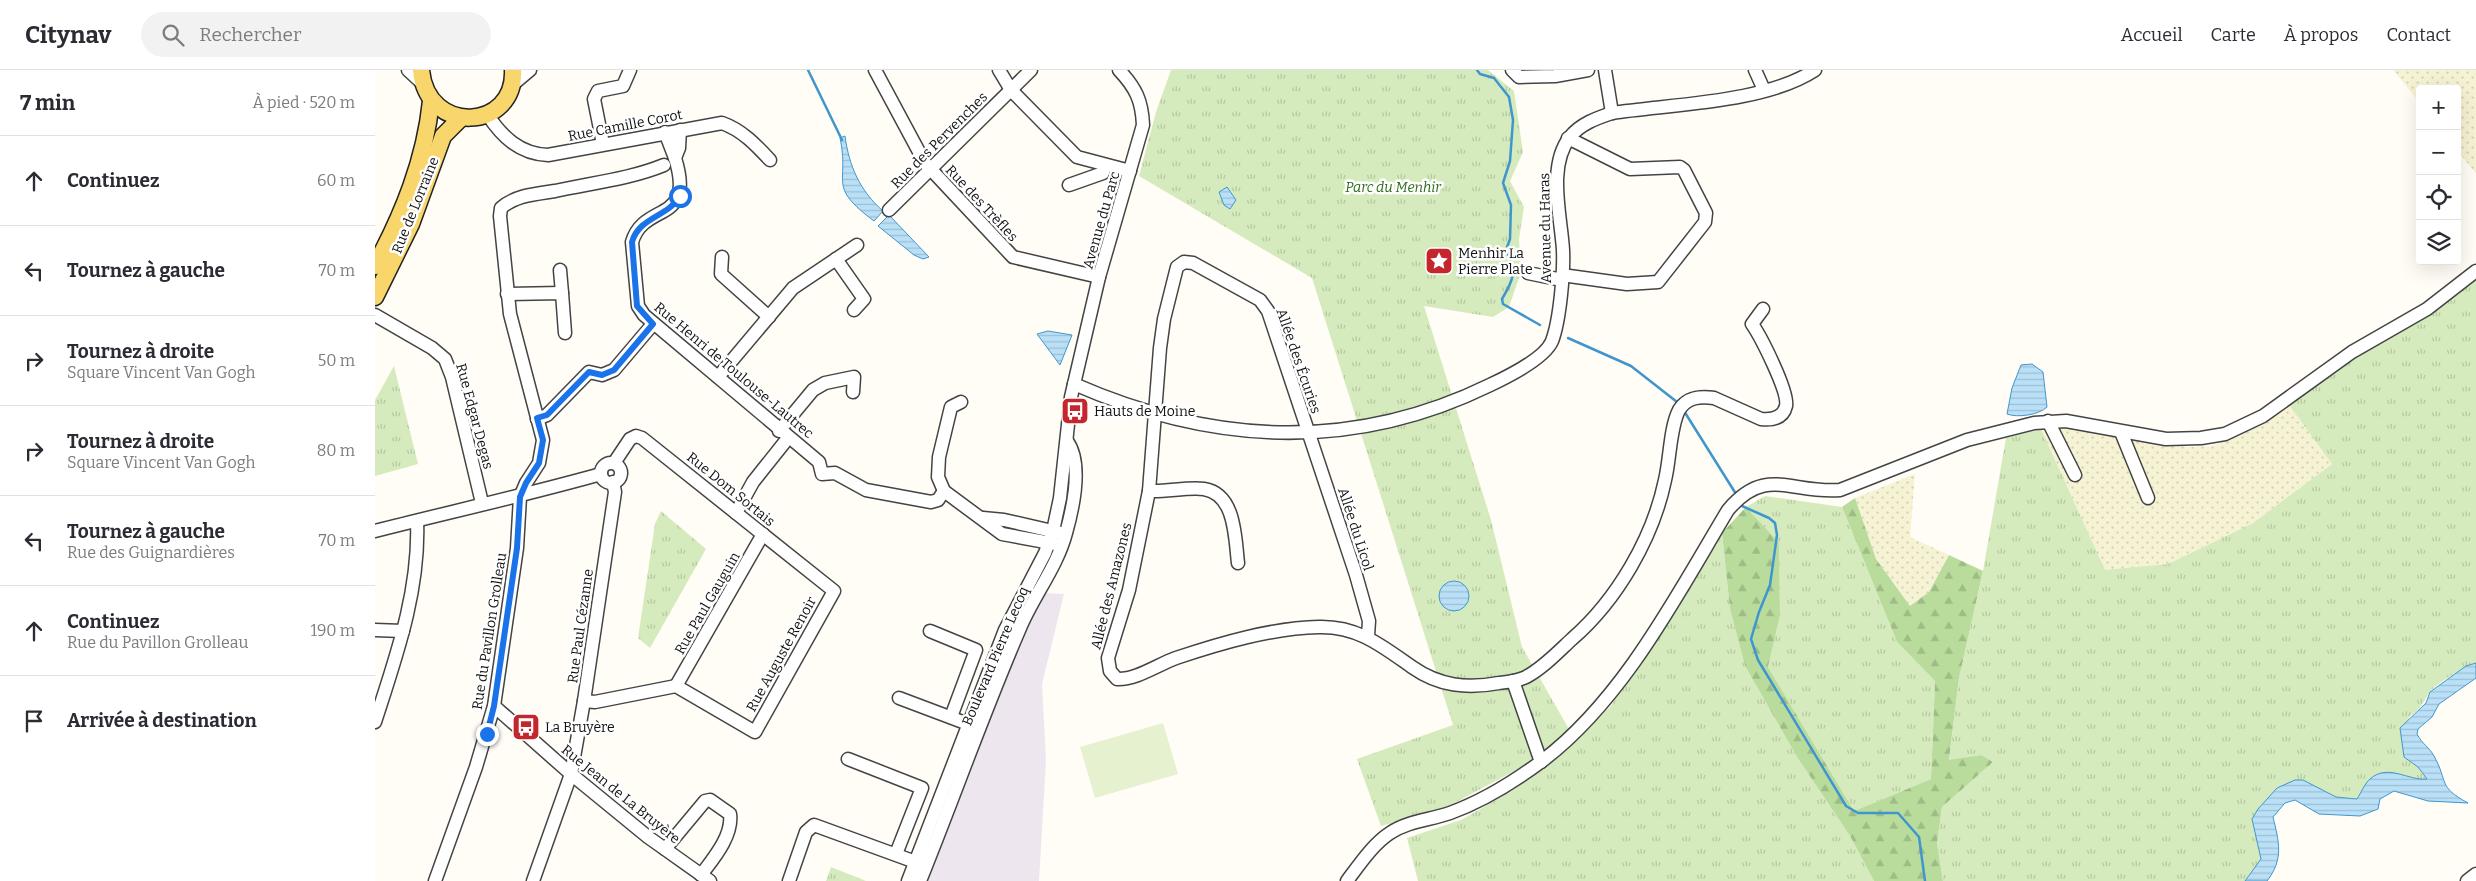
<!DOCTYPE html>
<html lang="fr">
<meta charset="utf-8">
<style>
body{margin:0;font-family:Bitter,serif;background:#f2f2f3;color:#2b2b33}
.controls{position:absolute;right:15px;top:15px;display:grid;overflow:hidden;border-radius:5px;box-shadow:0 5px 20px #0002}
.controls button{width:45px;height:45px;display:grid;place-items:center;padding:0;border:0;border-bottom:1px solid #e1e1e2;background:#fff;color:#2b2b33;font:25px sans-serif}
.stop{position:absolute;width:15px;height:15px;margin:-11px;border:4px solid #1a73e8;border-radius:50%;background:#fff}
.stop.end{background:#1a73e8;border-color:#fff;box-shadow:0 1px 5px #0008}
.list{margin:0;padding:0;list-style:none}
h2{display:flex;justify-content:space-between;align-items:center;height:65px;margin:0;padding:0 20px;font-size:21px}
h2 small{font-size:16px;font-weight:400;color:#7c7c81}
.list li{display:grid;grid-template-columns:32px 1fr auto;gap:15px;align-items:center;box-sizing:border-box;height:90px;padding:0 20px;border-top:1px solid #e1e1e2}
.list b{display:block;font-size:19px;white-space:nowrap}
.list p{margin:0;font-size:16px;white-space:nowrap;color:#7c7c81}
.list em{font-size:16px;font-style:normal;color:#7c7c81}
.icon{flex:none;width:28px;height:28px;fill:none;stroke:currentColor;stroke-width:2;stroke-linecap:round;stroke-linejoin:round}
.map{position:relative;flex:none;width:2101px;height:811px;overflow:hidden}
header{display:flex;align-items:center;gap:30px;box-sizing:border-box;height:70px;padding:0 25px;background:#fff;border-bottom:1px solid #e1e1e2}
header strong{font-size:24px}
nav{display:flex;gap:28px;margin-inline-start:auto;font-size:18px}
.search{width:350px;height:45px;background:#f2f2f3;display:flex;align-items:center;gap:12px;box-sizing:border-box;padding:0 18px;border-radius:28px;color:#7c7c81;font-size:19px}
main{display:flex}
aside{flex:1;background:#fff}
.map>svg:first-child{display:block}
</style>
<header>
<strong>Citynav</strong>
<div class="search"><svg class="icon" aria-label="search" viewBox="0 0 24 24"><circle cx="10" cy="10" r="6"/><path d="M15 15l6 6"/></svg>Rechercher</div>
<nav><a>Accueil</a><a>Carte</a><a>À propos</a><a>Contact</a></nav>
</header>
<main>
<aside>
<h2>7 min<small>À pied · 520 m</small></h2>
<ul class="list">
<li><svg class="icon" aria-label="ahead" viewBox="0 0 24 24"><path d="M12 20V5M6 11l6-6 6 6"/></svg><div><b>Continuez</b></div><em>60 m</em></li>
<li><svg class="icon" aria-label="left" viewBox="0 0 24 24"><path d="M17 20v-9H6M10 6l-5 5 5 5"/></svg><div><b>Tournez à gauche</b></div><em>70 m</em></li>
<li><svg class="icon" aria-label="right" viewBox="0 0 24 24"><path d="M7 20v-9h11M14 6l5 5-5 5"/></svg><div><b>Tournez à droite</b><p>Square Vincent Van Gogh</p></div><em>50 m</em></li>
<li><svg class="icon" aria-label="right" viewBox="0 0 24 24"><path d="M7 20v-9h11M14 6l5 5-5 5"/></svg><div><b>Tournez à droite</b><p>Square Vincent Van Gogh</p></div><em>80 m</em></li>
<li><svg class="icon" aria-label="left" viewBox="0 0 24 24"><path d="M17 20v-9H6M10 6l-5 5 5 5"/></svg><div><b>Tournez à gauche</b><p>Rue des Guignardières</p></div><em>70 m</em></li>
<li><svg class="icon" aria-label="ahead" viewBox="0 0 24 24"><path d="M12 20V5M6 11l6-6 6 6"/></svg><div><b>Continuez</b><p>Rue du Pavillon Grolleau</p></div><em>190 m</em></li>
<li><svg class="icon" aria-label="arrive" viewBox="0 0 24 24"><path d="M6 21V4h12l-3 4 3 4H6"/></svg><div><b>Arrivée à destination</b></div></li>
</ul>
</aside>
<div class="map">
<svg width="2101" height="811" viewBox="0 0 2101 811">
<defs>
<pattern id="farmland-dots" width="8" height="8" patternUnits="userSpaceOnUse" patternTransform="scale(1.25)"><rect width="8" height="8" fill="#f6f3d4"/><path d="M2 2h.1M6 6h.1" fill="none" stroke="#d2cfb5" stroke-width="1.8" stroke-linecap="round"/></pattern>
<pattern id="grass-tufts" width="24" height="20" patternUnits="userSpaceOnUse" patternTransform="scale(1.25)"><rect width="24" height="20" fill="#d5ebbd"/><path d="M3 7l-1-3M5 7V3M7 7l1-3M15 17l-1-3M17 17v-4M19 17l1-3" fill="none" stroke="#b6c8a1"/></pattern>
<pattern id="forest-firs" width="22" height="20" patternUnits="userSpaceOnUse" patternTransform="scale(1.25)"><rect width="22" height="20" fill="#b9dc9c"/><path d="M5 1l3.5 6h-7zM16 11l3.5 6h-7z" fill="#9ebc85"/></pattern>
<pattern id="water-rules" width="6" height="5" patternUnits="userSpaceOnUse" patternTransform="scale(1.25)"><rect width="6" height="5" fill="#b9e0f7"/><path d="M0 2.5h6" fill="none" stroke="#9ebfd3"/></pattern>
</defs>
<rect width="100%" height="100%" fill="#fffdf5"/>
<path fill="#eee6ef" d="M652 522 689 524 667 614 671 690 664 811H541Z"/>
<g fill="url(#farmland-dots)">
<path d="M2018 0H2101V104L2082 80V19H2045V33Z"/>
<path d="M1914 335 1957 394 1878 453 1793 494 1730 501 1666 359 1681 356 1729 361 1813 377 1837 376 1861 367Z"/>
<path d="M1540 404 1535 467 1574 485 1554 522 1535 536 1501 489 1480 428Z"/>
</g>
<g fill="url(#grass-tufts)">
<path d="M796 0H1113L1139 21 1148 82 1135 111 1149 137 1144 169 1146 202 1134 237 1118 247 1049 236 1116 450 1147 577 1195 661 1158 691 1085 730 1063 741 1006 756 982 689 1078 655 937 208 764 106 781 42Z"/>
<path d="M2101 209V593C2090 597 2061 613 2054 623 2046 636 2047 637 2034 647L2029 687 2043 697 2052 710H2043L2032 706 1995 708 1982 729 1961 727 1928 710 1902 718 1883 739 1877 749 1886 789 1870 811H1568L1562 773 1567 737 1618 692 1605 685 1574 691 1584 608 1608 501 1631 368 1666 359 1730 500 1793 494 1878 453 1957 394 1914 335 1975 290 2053 247Z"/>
<path d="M19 296 43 394 0 406V330Z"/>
<path d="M1390 426 1467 437 1522 572 1560 611 1556 709 1479 741 1393 597 1405 546 1404 474 1371 437Z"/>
<path d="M286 441 331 479 275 578 263 568 280 454Z"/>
<path d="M1347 463 1355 539 1370 596 1422 687 1475 766 1499 811H1043L1032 768 1086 750 1135 722 1178 691 1235 637 1298 546Z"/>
<path d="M456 797 491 811H451Z"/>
</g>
<path fill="url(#forest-firs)" d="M1480 428 1501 489 1535 536 1554 522 1574 485 1608 501 1584 608 1574 690 1606 685 1618 692 1567 737 1562 773 1568 811H1499L1475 766 1422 687 1370 596 1355 539 1347 463 1371 437 1404 473 1405 546 1393 597 1479 741 1556 709 1560 611 1522 572 1467 437Z"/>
<path fill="#e6f2cf" d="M788 653 803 704 720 728 705 677Z"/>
<g fill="url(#water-rules)" stroke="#3f96cf">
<path d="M470 66C474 96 485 121 508 141L499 151C451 115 475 114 465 68Z"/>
<path d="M852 117 861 130 855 139 849 135 844 122Z"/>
<path d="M514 145 554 187 548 189 539 185 503 156Z"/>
<path d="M673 261 697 265 685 295 662 264Z"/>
<path d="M1657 294 1668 302 1672 337C1664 345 1642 348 1632 344L1637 318 1646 295Z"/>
<circle cx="1079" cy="526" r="15"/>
<path d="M2101 593V608L2064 634 2057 647 2043 659 2042 664C2047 674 2055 678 2059 686 2074 713 2062 716 2093 733L2053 731 2019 721 2005 729 2003 739 1985 746 1944 744 1920 730 1910 733 1898 747C1904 772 1909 789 1892 811H1870L1886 789 1877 749 1883 739 1902 718 1920 710H1928L1961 727 1982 729C1986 723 1990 713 1995 709 2013 693 2033 711 2052 709L2043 697 2029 687 2025 658 2051 633 2055 622 2091 596Z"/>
</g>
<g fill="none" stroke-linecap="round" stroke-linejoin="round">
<g stroke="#3f96cf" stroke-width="2.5">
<path d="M433 0 467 70"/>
<path d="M1102 0 1105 4 1119 8 1134 27 1138 50 1135 91 1128 113 1136 135 1135 169 1131 180C1142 202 1139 209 1127 229L1128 234 1165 255"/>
<path d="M1193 268 1256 296 1302 332"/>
<path d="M1309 341 1361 424"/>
<path d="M1367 436 1394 448 1400 453 1402 465 1395 515 1384 542 1376 569 1383 590 1471 736 1483 743H1523L1544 767 1550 811"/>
</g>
<defs>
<g id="minor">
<path d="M33 0 47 13"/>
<path d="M500 0 550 93 638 187 724 207"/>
<path d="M624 0 636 20 702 87 755 101"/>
<path d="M1137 0 1144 7 1180 6 1213 0"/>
<path d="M1230 0 1237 43"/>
<path d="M1380 0 1389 20"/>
<path d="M136 16 155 0"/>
<path d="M112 44C127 67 145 84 173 85L347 53C367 60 381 75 395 90"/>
<path d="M290 62 300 88 304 78 305 60"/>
<path d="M228 74 219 29 223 21 248 16 255 0"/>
<path d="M300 88C321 155 269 131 257 172L263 236 269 245 444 392 447 404 460 403 491 420 556 432 563 430 569 421"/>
<path d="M694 115 728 103 730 95"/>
<path d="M514 140 656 0"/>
<path d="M347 187 346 204 394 247"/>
<path d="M461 189 489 229 479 240"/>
<path d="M185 200 187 223"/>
<path d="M1153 203 1187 210"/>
<path d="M1187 205 1252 214 1283 212 1330 152 1331 143 1309 100 1305 97 1255 99 1193 68"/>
<path d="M132 224 187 223 190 263"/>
<path d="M0 245 57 278 70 289 77 307 107 433"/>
<path d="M343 307 418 218 482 175"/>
<path d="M699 314C838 375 978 382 1115 315 1132 307 1170 288 1177 271 1185 250 1189 202 1188 180 1186 146 1172 96 1195 67 1205 54 1222 48 1237 43 1297 34 1390 33 1440 0"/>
<path d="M586 332 576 337 564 387 563 407 569 421 627 464 681 474"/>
<path d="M162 349 172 345 214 302 227 305 239 300 278 254"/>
<path d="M1673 351 1700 405"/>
<path d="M404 361 438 320 450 313 479 307 478 322"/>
<path d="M1746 362 1773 428"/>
<circle cx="236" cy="403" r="10"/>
<path d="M774 421C792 422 812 417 829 419 861 424 860 469 863 493"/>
<path d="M361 443 378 412 413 368"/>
<path d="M608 448 629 450 686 463"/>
<path d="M0 461C75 442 151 425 226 404"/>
<path d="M0 560 28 561"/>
<path d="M555 561 601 580 576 647"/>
<path d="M993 566 994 551 981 505 893 241 885 230 818 193 809 192 802 197 789 249 785 278 774 421 754 520 733 588 735 601 742 609C761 610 782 595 801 588 846 573 897 558 944 557 983 556 1007 576 1037 597 1064 616 1092 619 1124 613 1133 612 1143 611 1151 607 1168 598 1183 582 1197 569 1242 530 1278 468 1290 410 1295 390 1295 357 1304 340 1312 327 1325 326 1339 328L1386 349C1396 350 1408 349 1411 336 1414 322 1386 267 1377 254L1388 239"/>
<path d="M1138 611 1166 692"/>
<path d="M301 616 388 464"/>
<path d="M524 628 601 657"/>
<path d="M209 631 220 632 301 616 380 662 459 521 267 368 261 366 255 369 239 393"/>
<path d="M119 636 196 704 273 767 335 811"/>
<path d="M0 652C21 587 45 520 42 451"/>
<path d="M473 689 547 718 521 784"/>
<path d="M290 779 330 731 335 730 355 744C358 766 338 789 326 805"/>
<path d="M60 811 101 697 119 636 142 478 145 427 151 413 164 393 168 370 135 244 125 146 126 138C141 125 161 124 180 121 216 113 255 109 289 95"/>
<path d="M158 811 196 704 209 631 240 422 238 412"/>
<path d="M414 811 431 762 439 755 546 794"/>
<path d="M533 811 630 560 670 483 678 461 685 428 696 327 724 207 768 55C767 31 761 18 744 0"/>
<path d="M545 811C579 727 609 641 645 558 659 525 682 497 691 463 698 438 708 393 692 371"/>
<path d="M972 811C984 795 998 774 1015 763 1033 751 1055 750 1075 743 1108 731 1140 711 1167 691 1248 630 1302 525 1353 440 1391 395 1416 424 1465 420L1592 370 1659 353 1691 351 1791 369 1826 368 1850 364 1888 346 1977 282 2052 239 2101 201"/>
<path d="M2092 811 2101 804"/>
</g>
<g id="major">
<path d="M46 0C52 66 141 61 138 0"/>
<path d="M0 196C28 144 50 90 56 31"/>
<path d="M0 227 36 154 68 66 86 48"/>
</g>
</defs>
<use href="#minor" stroke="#444" stroke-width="15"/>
<use href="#major" stroke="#222" stroke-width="19"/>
<use href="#minor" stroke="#fff" stroke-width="12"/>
<use href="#major" stroke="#f9d66b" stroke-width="16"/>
</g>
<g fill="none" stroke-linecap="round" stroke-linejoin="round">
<path stroke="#1a73e8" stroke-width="6" d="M112 664 119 636 142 478 145 427 151 413 164 393 168 370 162 348 172 345 214 302 227 305 239 300 278 254 262 236 257 172C264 147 293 147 305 126"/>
</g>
<defs>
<symbol id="sight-square" viewBox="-11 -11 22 22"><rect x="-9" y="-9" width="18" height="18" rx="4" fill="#c4262e" stroke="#fff"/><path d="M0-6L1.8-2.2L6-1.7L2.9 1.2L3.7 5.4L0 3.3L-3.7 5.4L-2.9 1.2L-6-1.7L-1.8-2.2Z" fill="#fff"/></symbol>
<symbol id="bus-square" viewBox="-11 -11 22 22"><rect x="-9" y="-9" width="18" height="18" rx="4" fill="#c4262e" stroke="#fff"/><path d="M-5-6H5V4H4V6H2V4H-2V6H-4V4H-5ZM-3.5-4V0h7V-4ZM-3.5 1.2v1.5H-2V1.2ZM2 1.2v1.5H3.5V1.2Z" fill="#fff"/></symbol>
</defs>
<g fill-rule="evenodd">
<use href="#sight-square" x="1048" y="175" width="32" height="32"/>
<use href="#bus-square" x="684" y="325" width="32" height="32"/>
<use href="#bus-square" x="135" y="641" width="32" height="32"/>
</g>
<g text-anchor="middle" stroke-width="5" stroke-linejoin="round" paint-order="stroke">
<g font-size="14" fill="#111" stroke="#fff">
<text transform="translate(250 55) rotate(-11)" y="5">Rue Camille Corot</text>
<text transform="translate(564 70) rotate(-45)" y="5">Rue des Pervenches</text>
<text transform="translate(607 133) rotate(47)" y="5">Rue des Trèfles</text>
<text transform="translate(40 135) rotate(-68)" y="5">Rue de Lorraine</text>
<text transform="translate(726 150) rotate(-74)" y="5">Avenue du Parc</text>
<text transform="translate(1170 158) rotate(-91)" y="5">Avenue du Haras</text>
<text transform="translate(924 291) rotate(71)" y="5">Allée des Écuries</text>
<text transform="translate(359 300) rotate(40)" y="5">Rue Henri de Toulouse-Lautrec</text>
<text transform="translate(100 346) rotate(75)" y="5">Rue Edgar Degas</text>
<text transform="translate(356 419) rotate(39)" y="5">Rue Dom Sortais</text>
<text transform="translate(981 459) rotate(72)" y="5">Allée du Licol</text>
<text transform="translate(736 516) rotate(-76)" y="5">Allée des Amazones</text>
<text transform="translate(332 533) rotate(-60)" y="5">Rue Paul Gauguin</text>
<text transform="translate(205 556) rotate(-82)" y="5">Rue Paul Cézanne</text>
<text transform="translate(114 561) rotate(-81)" y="5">Rue du Pavillon Grolleau</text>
<text transform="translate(406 584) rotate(-61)" y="5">Rue Auguste Renoir</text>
<text transform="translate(620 586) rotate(-67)" y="5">Boulevard Pierre Lecoq</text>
<text transform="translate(246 724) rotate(39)" y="5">Rue Jean de La Bruyère</text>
</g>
<g font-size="14" font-style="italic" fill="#2f6b1f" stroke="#fff">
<text x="1018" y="122">Parc du Menhir</text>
</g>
<g font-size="14" fill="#111" stroke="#fff" text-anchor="start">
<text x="1083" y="188">Menhir La<tspan x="1083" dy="16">Pierre Plate</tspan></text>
<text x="719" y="346">Hauts de Moine</text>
<text x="170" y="662">La Bruyère</text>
</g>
</g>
</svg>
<div class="controls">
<button>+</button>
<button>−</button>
<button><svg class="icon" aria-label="locate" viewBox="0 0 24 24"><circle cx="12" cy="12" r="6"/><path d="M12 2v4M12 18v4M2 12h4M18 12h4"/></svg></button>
<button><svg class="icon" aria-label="layers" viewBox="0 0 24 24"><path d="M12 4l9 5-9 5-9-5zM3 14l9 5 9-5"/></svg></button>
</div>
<div class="stop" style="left:305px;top:126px"></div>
<div class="stop end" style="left:112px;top:664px"></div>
</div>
</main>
